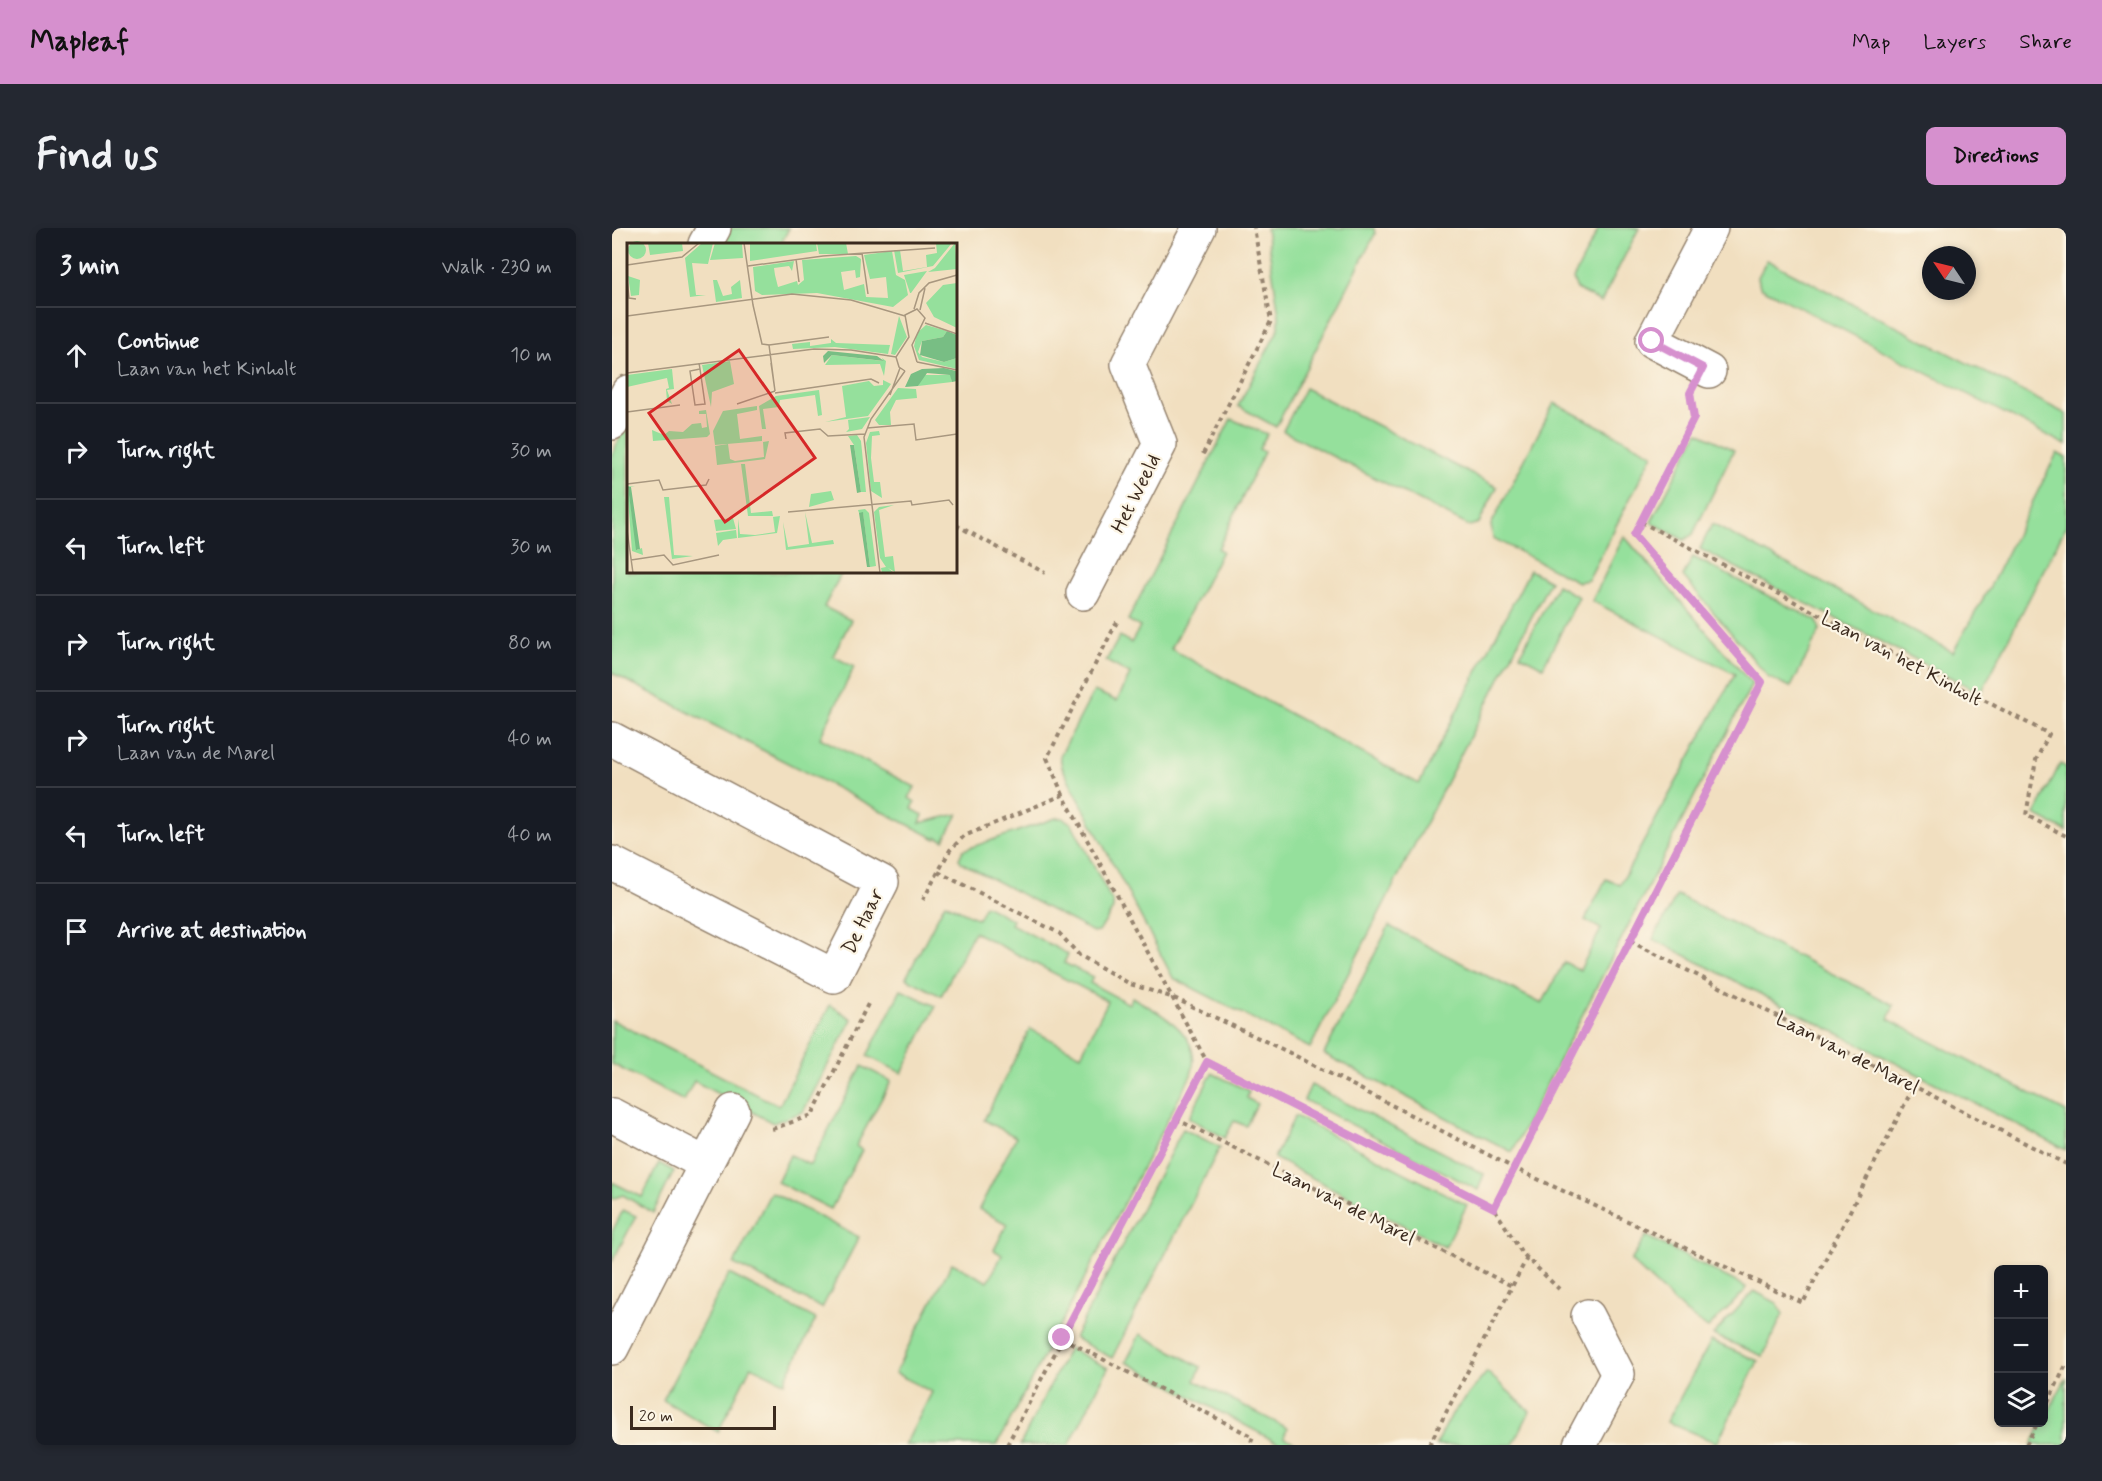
<!DOCTYPE html>
<meta charset="utf-8">
<style>
body{margin:0;font-family:Mynerve,sans-serif;background:#242831;color:#f1f3f6}
.controls{position:absolute;right:18px;bottom:18px;display:grid;overflow:hidden;border-radius:9px;box-shadow:0 3px 9px #0003}
.controls button{width:54px;height:54px;display:grid;place-items:center;padding:0;border:0;border-bottom:2px solid #363941;background:#171b24;color:#f1f3f6;font:30px sans-serif}
.compass{position:absolute;left:1310px;top:18px;width:54px;height:54px;border-radius:50%;background:#171b24;box-shadow:0 3px 9px #0003;rotate:305deg}
.scale{position:absolute;left:18px;bottom:15px;width:146px;box-sizing:border-box;padding-left:6px;border:3px solid #3b2a1e;border-top:0;font-size:16px;line-height:21px;white-space:nowrap;color:#3b2a1e;-webkit-text-stroke:4px #fcf5e5;paint-order:stroke}
.stop{position:absolute;width:18px;height:18px;margin:-14px;border:4px solid #d690ce;border-radius:50%;background:#fff}
.stop.end{background:#d690ce;border-color:#fff;box-shadow:0 2px 6px #0008}
.list{margin:0;padding:0;list-style:none}
h2{display:flex;justify-content:space-between;align-items:center;height:78px;margin:0;padding:0 24px;font-size:26px}
h2 small{font-size:20px;font-weight:400;color:#9ea1a6}
.list li{display:grid;grid-template-columns:39px 1fr auto;gap:18px;align-items:center;box-sizing:border-box;height:96px;padding:0 24px;border-top:2px solid #363941}
.list b{display:block;font-size:22px;white-space:nowrap}
.list p{margin:0;font-size:20px;white-space:nowrap;color:#9ea1a6}
.list em{font-size:20px;font-style:normal;color:#9ea1a6}
.icon{flex:none;width:33px;height:33px;fill:none;stroke:currentColor;stroke-width:2;stroke-linecap:round;stroke-linejoin:round}
.map{position:relative;flex:none;width:1454px;height:1217px;overflow:hidden;border-radius:9px}
header{display:flex;align-items:center;gap:36px;box-sizing:border-box;height:84px;padding:0 30px;background:#d690ce;color:#111}
header strong{font-size:28px}
nav{display:flex;gap:33px;margin-inline-start:auto;font-size:21px}
.intro{display:flex;align-items:center;justify-content:space-between;box-sizing:border-box;height:144px;padding:0 36px}
h1{margin:0;font-size:42px}
.button{padding:15px 27px;border-radius:9px;background:#d690ce;color:#111;font-size:21px;font-weight:700}
main{display:flex;gap:36px;padding:0 36px}
aside{flex:1;background:#171b24;border-radius:9px;box-shadow:0 3px 9px #0003}
.map>svg:first-child{display:block}
</style>
<header>
<strong>Mapleaf</strong>
<nav><a>Map</a><a>Layers</a><a>Share</a></nav>
</header>
<div class="intro"><h1>Find us</h1><a class="button">Directions</a></div>
<main>
<aside>
<h2>3 min<small>Walk · 230 m</small></h2>
<ul class="list">
<li><svg class="icon" aria-label="ahead" viewBox="0 0 24 24"><path d="M12 20V5M6 11l6-6 6 6"/></svg><div><b>Continue</b><p>Laan van het Kinholt</p></div><em>10 m</em></li>
<li><svg class="icon" aria-label="right" viewBox="0 0 24 24"><path d="M7 20v-9h11M14 6l5 5-5 5"/></svg><div><b>Turn right</b></div><em>30 m</em></li>
<li><svg class="icon" aria-label="left" viewBox="0 0 24 24"><path d="M17 20v-9H6M10 6l-5 5 5 5"/></svg><div><b>Turn left</b></div><em>30 m</em></li>
<li><svg class="icon" aria-label="right" viewBox="0 0 24 24"><path d="M7 20v-9h11M14 6l5 5-5 5"/></svg><div><b>Turn right</b></div><em>80 m</em></li>
<li><svg class="icon" aria-label="right" viewBox="0 0 24 24"><path d="M7 20v-9h11M14 6l5 5-5 5"/></svg><div><b>Turn right</b><p>Laan van de Marel</p></div><em>40 m</em></li>
<li><svg class="icon" aria-label="left" viewBox="0 0 24 24"><path d="M17 20v-9H6M10 6l-5 5 5 5"/></svg><div><b>Turn left</b></div><em>40 m</em></li>
<li><svg class="icon" aria-label="arrive" viewBox="0 0 24 24"><path d="M6 21V4h12l-3 4 3 4H6"/></svg><div><b>Arrive at destination</b></div></li>
</ul>
</aside>
<div class="map">
<svg width="1454" height="1217" viewBox="0 0 1454 1217">
<rect width="100%" height="100%" fill="#fcf5e5"/>
<filter id="ink" filterUnits="userSpaceOnUse"><feTurbulence type="fractalNoise" baseFrequency=".0167" numOctaves="2"/><feDisplacementMap in="SourceGraphic" scale="12" xChannelSelector="R" yChannelSelector="G"/><feConvolveMatrix kernelMatrix="1 2 1 2 8 2 1 2 1" color-interpolation-filters="sRGB"/></filter>
<filter id="wash" filterUnits="userSpaceOnUse"><feTurbulence type="fractalNoise" baseFrequency=".008" numOctaves="4" result="noise"/><feDisplacementMap in="SourceGraphic" scale="24" xChannelSelector="R" yChannelSelector="G"/><feGaussianBlur stdDeviation="1.35" result="paint"/><feColorMatrix in="noise" values="0 0 0 0 0 0 0 0 0 0 0 0 0 0 0 0 0 1.4 0 .05"/><feComposite in="paint" operator="in"/></filter>
<g filter="url(#wash)">
<rect width="100%" height="100%" fill="#f1dfc0"/>
<g fill="#95e09c" stroke="#68855d" stroke-width="1.5">
<path d="M115 0H177L169 16H107Z"/>
<path d="M654 0H762L763 6 664 199 626 178 667 100V87Z"/>
<path d="M987 0H1027L989 74 965 61 961 51Z"/>
<path d="M1155 32 1454 186V217L1148 59 1146 49Z"/>
<path d="M693 160 885 259 867 295 857 298 671 203Z"/>
<path d="M942 175 1041 226 976 352 966 354 881 310 879 297Z"/>
<path d="M619 191 655 206 647 221 652 224 606 321 610 323 559 421 807 556 918 342 938 353 698 820 561 750 450 539 448 528 482 463 505 473 518 446 494 433 508 408 519 415 528 399 516 392Z"/>
<path d="M16 194V344H230L212 379 239 392 221 428 242 439 208 510 303 559 297 570 303 574 300 581 311 587 308 595 346 586 332 612 325 609 324 611 0 445V226Z"/>
<path d="M1086 204 1122 222 1081 306 1072 312 1039 294Z"/>
<path d="M1445 225 1454 230V298L1369 465 1088 321 1100 296 1341 424 1381 353Z"/>
<path d="M1012 308 1140 456 900 924 712 826 777 698 930 776 952 734 968 742 989 701 973 692 994 651 1008 657 1123 446 980 373Z"/>
<path d="M1081 329 1205 393 1208 402 1179 459 1157 450 1071 348Z"/>
<path d="M945 357 967 369 931 439 908 427Z"/>
<path d="M1448 536 1454 539V603L1423 587Z"/>
<path d="M444 590H451L460 596 501 675V681L487 704H481L350 635 347 631 351 622Z"/>
<path d="M1065 667 1282 777 1276 791 1454 884V922L1041 711Z"/>
<path d="M333 675 366 691 373 677 401 692 399 696 456 726 452 735 481 749 478 755 517 776 520 769C548 786 593 806 579 847L385 1217H293L320 1164 283 1145 340 1035 376 1054 390 1027 382 1022 395 996 367 981 404 909 372 892 418 801 469 827 496 773 362 704 329 768 294 750Z"/>
<path d="M289 762 324 778 290 845 255 828Z"/>
<path d="M218 777 240 791 191 884 161 895 82 853 72 873 0 836V792L167 878Z"/>
<path d="M250 838 279 853 244 918 250 922 219 981 165 954 178 927 198 937Z"/>
<path d="M600 845 637 863 635 870 645 876 634 898 622 893 613 910 577 890Z"/>
<path d="M699 857 872 946 866 962 692 872Z"/>
<path d="M683 888 855 977 833 1019 662 930Z"/>
<path d="M571 901 608 919 500 1130 462 1110Z"/>
<path d="M47 935 62 943 41 985 11 967 0 971V954L30 969Z"/>
<path d="M159 964 247 1009 210 1080 122 1036Z"/>
<path d="M11 982 24 988 0 1034V1004Z"/>
<path d="M1034 1008 1134 1059 1132 1064 1096 1100 1074 1085 1019 1033Z"/>
<path d="M117 1046 204 1091 172 1154 139 1138 106 1204 51 1172Z"/>
<path d="M1142 1063 1165 1075 1171 1086 1151 1128 1101 1107Z"/>
<path d="M528 1106 589 1139 583 1153 675 1200 672 1209 687 1217H670L514 1134Z"/>
<path d="M1099 1113 1146 1133 1105 1215 1055 1194Z"/>
<path d="M457 1120 496 1140 457 1217H408Z"/>
<path d="M875 1144 918 1183 901 1217H824L840 1186Z"/>
<path d="M1454 1150V1217H1419Z"/>
</g>
</g>
<g filter="url(#ink)">
<g fill="none" stroke-linecap="round" stroke-linejoin="round">
<defs>
<g id="minor">
<path d="M93 16 102 0"/>
<path d="M1097 143 1040 113 1099 0"/>
<path d="M0 195 16 164"/>
<path d="M471 365 548 216 516 136 587 0"/>
<path d="M0 511 270 654 222 748 0 635"/>
<path d="M0 887 94 936"/>
<path d="M0 1120 121 883"/>
<path d="M968 1217 1006 1146 976 1088"/>
</g>
</defs>
<use href="#minor" stroke="#96846f" stroke-width="36"/>
<g stroke="#96846f" stroke-width="4" stroke-dasharray="4.5 4.5" stroke-linecap="butt">
<path d="M591 226 659 93 642 0"/>
<path d="M1029 294 1437 506 1424 532 1414 587 1454 608"/>
<path d="M344 297 433 345"/>
<path d="M451 567 435 530 507 390"/>
<path d="M326 644 447 705 467 727 518 756 562 770 676 824 902 940 1191 1075 1302 858"/>
<path d="M311 672 338 622 352 608 451 567 595 834"/>
<path d="M1018 713 1454 936"/>
<path d="M595 834 882 980 910 1025 947 1061"/>
<path d="M564 891 900 1058"/>
<path d="M160 901 200 887 257 774"/>
<path d="M882 980 1150 454 1022 307 1082 190 1081 180"/>
<path d="M450 1110 641 1209 638 1217"/>
<path d="M1432 1183 1454 1137"/>
<path d="M395 1217 595 834"/>
<path d="M817 1217 915 1030"/>
<path d="M1414 1217 1426 1194"/>
</g>
<use href="#minor" stroke="#fff" stroke-width="33"/>
</g>
</g>
<g fill="none" stroke-linecap="round" stroke-linejoin="round" filter="url(#ink)">
<path stroke="#d690ce" stroke-width="8" d="M450 1110 595 834 882 980 1150 454 1022 307 1082 190 1078 165 1091 140 1040 113"/>
</g>
<g text-anchor="middle" stroke-width="4.5" stroke-linejoin="round" paint-order="stroke">
<g font-size="20" fill="#3b2a1e" stroke="#fcf5e5">
<text transform="translate(523 265) rotate(-63)" y="7">Het Weeld</text>
<text transform="translate(1290 430) rotate(28)" y="7">Laan van het Kinholt</text>
<text transform="translate(250 693) rotate(-64)" y="7">De Haar</text>
<text transform="translate(1236 824) rotate(27)" y="7">Laan van de Marel</text>
<text transform="translate(732 975) rotate(27)" y="7">Laan van de Marel</text>
</g>
</g>
<g transform="translate(15 15)">
<rect width="330" height="330" fill="#f1dfc0"/>
<path d="M1 7a9 9 0 1 1 18 0a9 9 0 1 1-18 0ZM21 0H55L56 8 23 12ZM86 0 81 21 65 20 69 52H79L63 54 58 15 74 1ZM88 0H115L116 15 83 17ZM123 0H189L190 8 123 18ZM190 0H219L221 11H192ZM309 0H325L306 23 271 30 267 7H273L276 28 300 24 299 12 310 10ZM328 0 330 26 301 29 308 25ZM265 8 269 32 278 37 281 52 266 64 190 50 135 52 128 48 126 24 167 18 165 28 162 23 147 25 148 32 151 44 170 38 171 42 177 37 175 17 229 13 234 16 233 34 229 35 228 27 214 29 217 47 237 41 239 54 261 55 259 34 243 36 237 12ZM300 28 284 50H283L277 32ZM1 33 13 37 12 52 4 53ZM86 37H90L96 53 105 51 104 44 113 37 115 55 89 59ZM330 40V85L307 74 299 60 316 42ZM272 73 280 94 268 112 264 111ZM299 82 320 88 316 94 295 98 291 109 295 114 317 119 330 115V126L292 117 287 103 290 90ZM204 96 209 100 263 102 261 111 208 104 166 106 165 101 183 99V103L204 100ZM205 112 256 118 255 115 259 118 257 133 253 121 198 122ZM103 118 107 141 85 149 84 164 75 122ZM45 126 47 146 40 147 45 161 40 158 39 146 42 145 40 135 0 144V132ZM296 132H324L325 139 291 143ZM256 137 264 141 241 173 198 179 219 174 215 143 242 138 247 143 256 142ZM271 145 289 146 290 155 269 157 263 169 264 182H252L248 177ZM192 147 195 172 191 173 188 152 153 157 152 164 136 166 139 186H135L132 163 149 153ZM130 163V167L110 171 113 196 135 193V198L88 202 86 188 96 168ZM79 167 83 191 80 194 26 198 25 187 37 192 42 188 56 189 65 181 74 180 75 185 80 184 79 171H72V168ZM243 174 235 186 219 189 222 186 221 177ZM252 188 253 192 245 193 244 215 247 239H253L255 255 244 248 239 200 243 189ZM230 192 234 198 239 249H234L227 202 221 193ZM142 198 138 216 90 222 88 203 101 201 103 216 108 218 137 214 136 199ZM114 221H118L124 270 145 268 146 273H121ZM0 243H8L1 244 10 307 15 305 16 312 5 308ZM204 248 207 257 182 264 184 251ZM37 254H42L47 312 66 313 45 316ZM267 262 252 267 258 314 266 313 268 329 261 325 267 330H255L254 325 259 324 253 315 247 269 252 264ZM238 266 242 270 249 323 243 324 236 270H232L231 267ZM178 269 185 300 206 297 207 301 159 307 156 279 161 304 182 301ZM153 273 150 290 111 295V276L113 291 128 292 148 289 146 274ZM106 275 109 286 89 288 87 277ZM109 287 110 295 96 297 91 303 89 290Z" fill="#95e09c"/>
<path d="M320 88 330 92V115L317 119 293 112 295 98 316 94ZM201 108 250 113 257 118 205 112 197 120 196 113ZM317 125 329 128 330 138 325 139 323 132 300 130 291 143 278 144 284 131 295 126ZM223 202H227L234 249 230 250ZM1 244H4L13 306 9 307ZM236 269 243 324H240L232 270Z" fill="#78be84"/>
<path fill="none" stroke="#a8977f" stroke-width="1.5" d="M117 0 126 62 135 101 142 102 148 148M235 10 241 51M169 16 172 39M0 22 55 14 72 0M121 23 196 13 308 5M0 36 2 55 9 56M287 66 292 50 302 40 330 32M293 67 298 45M0 73 165 51 224 57 278 73M298 80 330 91M142 102 202 94M290 119 330 127M72 120 73 126 78 161 68 162 63 128 73 126M144 120 148 148M278 128 272 124 269 114 282 94 278 72 290 66 298 75 285 102 290 119M0 130 187 106 224 107 269 114M148 150 244 136 252 140M263 152 273 125M110 161 148 148M0 169 53 162M240 185 287 181 289 197 330 191M159 196 158 190 193 186 201 193 238 191M0 241 32 237 36 247 79 242 82 236M161 269 284 258 285 262 322 257 326 262M0 287 6 330M4 317 37 312 46 322 92 312M253 330 237 194 244 176 278 128"/>
<path fill="#d62828" fill-opacity="0.15" stroke="#d62828" stroke-width="3" d="M112 107 188 215 98 279 22 170Z"/>
<rect width="330" height="330" fill="none" stroke="#3b2a1e" stroke-width="3"/>
</g>
</svg>
<div class="controls">
<button>+</button>
<button>−</button>
<button><svg class="icon" aria-label="layers" viewBox="0 0 24 24"><path d="M12 4l9 5-9 5-9-5zM3 14l9 5 9-5"/></svg></button>
</div>
<svg class="compass" viewBox="-18 -18 36 36"><path d="M0-13l5 13h-10z" fill="#e53935"/><path d="M0 13l5-13h-10z" fill="#9ea1a6"/></svg>
<div class="scale">20 m</div>
<div class="stop" style="left:1040px;top:113px"></div>
<div class="stop end" style="left:450px;top:1110px"></div>
</div>
</main>
